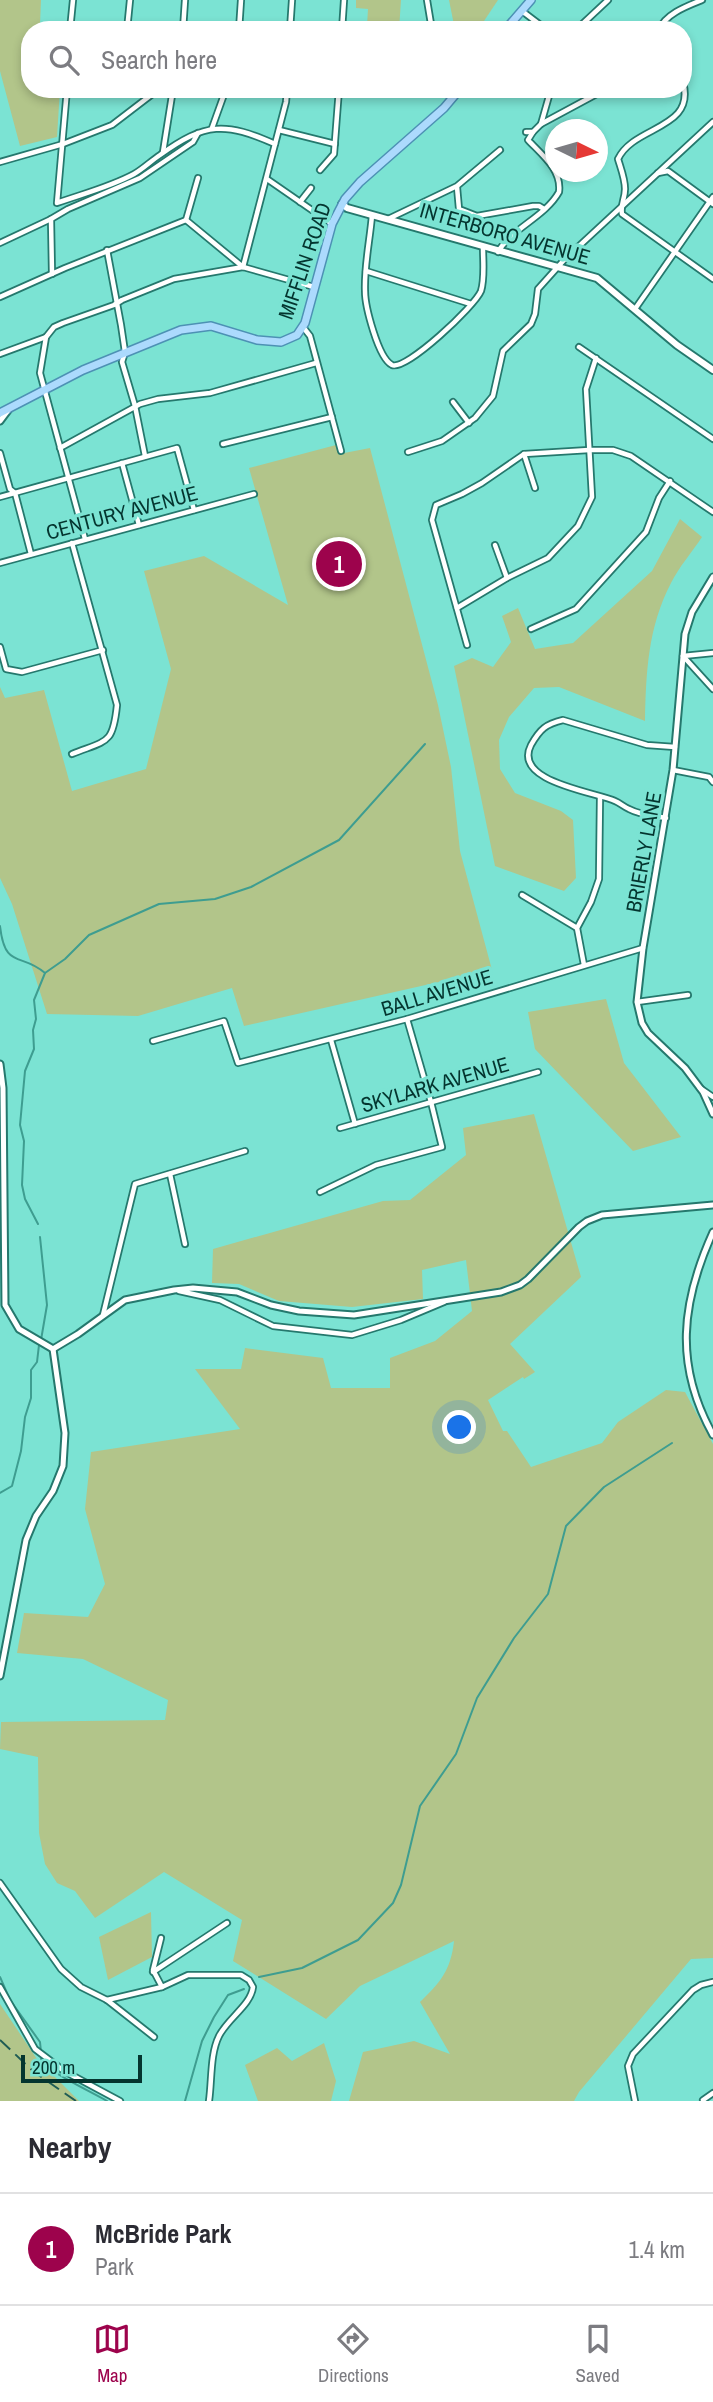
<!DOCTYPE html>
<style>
body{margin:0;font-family:"Archivo Narrow",sans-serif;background:#f7f7f7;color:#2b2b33}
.compass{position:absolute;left:545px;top:119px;width:63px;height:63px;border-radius:50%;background:#fff;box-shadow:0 4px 10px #0003;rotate:95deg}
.scale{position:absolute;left:21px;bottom:18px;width:121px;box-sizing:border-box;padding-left:7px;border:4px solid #04352f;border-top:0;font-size:19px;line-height:24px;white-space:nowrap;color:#04352f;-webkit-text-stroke:5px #7be3d3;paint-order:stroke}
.you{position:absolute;left:460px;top:1428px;width:24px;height:24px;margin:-18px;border:5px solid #fff;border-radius:50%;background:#1a73e8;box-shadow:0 0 0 10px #1a73e833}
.badge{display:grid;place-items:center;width:46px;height:46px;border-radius:50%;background:#9d034c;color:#fff;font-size:23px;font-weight:700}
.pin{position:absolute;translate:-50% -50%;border:4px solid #fff;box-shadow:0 2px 7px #0006}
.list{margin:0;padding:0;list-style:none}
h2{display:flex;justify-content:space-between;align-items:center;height:91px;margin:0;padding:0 28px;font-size:30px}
h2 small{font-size:23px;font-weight:400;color:#7c7c81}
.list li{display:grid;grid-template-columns:46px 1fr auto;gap:21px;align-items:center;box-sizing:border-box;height:112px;padding:0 28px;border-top:2px solid #e1e1e2}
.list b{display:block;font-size:26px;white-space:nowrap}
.list p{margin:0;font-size:23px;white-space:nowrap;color:#7c7c81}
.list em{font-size:23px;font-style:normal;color:#7c7c81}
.icon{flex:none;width:38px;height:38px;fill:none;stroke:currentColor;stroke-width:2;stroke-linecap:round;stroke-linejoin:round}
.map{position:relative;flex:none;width:713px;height:2101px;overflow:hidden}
.search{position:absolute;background:#fff;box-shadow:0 4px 10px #0003;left:21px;right:21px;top:21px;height:77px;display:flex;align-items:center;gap:18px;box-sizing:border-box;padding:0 24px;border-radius:28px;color:#7c7c81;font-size:26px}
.sheet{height:203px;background:#fff}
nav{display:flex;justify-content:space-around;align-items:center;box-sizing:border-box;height:98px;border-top:2px solid #e1e1e2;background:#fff;font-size:19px;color:#7c7c81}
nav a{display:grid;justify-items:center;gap:4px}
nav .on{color:#9d034c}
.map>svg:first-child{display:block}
</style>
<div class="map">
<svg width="713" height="2101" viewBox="0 0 713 2101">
<rect width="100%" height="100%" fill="#7be3d3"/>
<g fill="#b2c58a">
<path d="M0 0H41L40 25 65 26 64 30H30V89H60L57 137 20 146 0 71Z"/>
<path d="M356 0H401L399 30H362V27L367 26 368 9 356 8Z"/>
<path d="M449 0H498L478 30H455Z"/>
<path d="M336 445 339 454 370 448 438 705 451 767 460 851 492 970 244 1026 232 988 138 1016 47 1014 12 904 0 878V687L5 698 44 690 72 791 146 769 171 669 144 571 204 556 288 605 249 468Z"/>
<path d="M680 519 702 537C692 552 679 567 671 583 648 627 646 672 645 721L559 687 534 688 509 717 499 740 500 769 515 793 561 811 573 820 576 878 564 891 495 866 454 666 472 658 493 667 511 642 502 616 518 608 535 649 573 643 652 571Z"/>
<path d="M606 999 624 1063 681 1137 633 1151 535 1049 528 1012Z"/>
<path d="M534 1114 581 1277 510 1344 535 1372 524 1379 523 1377 488 1400 503 1431H507L531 1467 602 1443 618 1422 666 1390 685 1392 713 1444V1958L691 1959 579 2092 574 2101H349L363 2052 414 2041 450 2054 420 2002C440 1983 451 1970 454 1941L360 1986 326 2019 233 1961 242 1920 164 1872 95 1918 75 1891 57 1883 45 1864 39 1833 38 1757 0 1749 1 1722 165 1720 168 1700 83 1659 17 1653 24 1613 88 1617 105 1584 85 1509 91 1452 240 1429 195 1369H241L245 1348 323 1358 331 1388H390V1358L435 1341 472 1311 466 1260 422 1270 423 1299 352 1307 279 1301 239 1284 212 1283 213 1249 383 1201 410 1200 466 1155 463 1128Z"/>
<path d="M151 1912 152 1957 108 1980 99 1937Z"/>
<path d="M0 2004 37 2059 79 2101H0Z"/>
<path d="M324 2043 336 2081 331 2101H258L245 2065 277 2048 292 2061Z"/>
</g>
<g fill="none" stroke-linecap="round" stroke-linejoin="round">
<g stroke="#3e9d90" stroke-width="2">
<path d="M0 926C5 970 21 952 45 973L34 1000 36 1019 33 1030 34 1049 25 1071 20 1125 24 1141 22 1185 25 1199 38 1224"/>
<path d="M45 973 65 959 89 935 159 904 215 899 251 887 339 840 425 744"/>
<path d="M40 1237 47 1305 41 1340"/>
<path d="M0 1493 12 1486 21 1451 25 1417 31 1398V1370L37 1362 39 1345"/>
<path d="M0 1977 10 2000 40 2042 41 2052"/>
<path d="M259 1977 302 1968 358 1940 393 1903 401 1885 420 1806 456 1754 477 1698 514 1638 548 1594 566 1526 604 1487 672 1443"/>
<path d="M41 2059C46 2071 92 2092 107 2101"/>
<path d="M185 2101 202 2041 214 2017 228 1995 244 1989"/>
</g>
<defs>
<g id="minor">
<path d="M427 0 432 30"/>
<path d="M522 11 547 30"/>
<path d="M70 30 73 0"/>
<path d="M127 30 130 0"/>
<path d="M183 30 185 0"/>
<path d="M239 30 241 0"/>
<path d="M290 30 292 0"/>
<path d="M342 30 344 0"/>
<path d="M576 30 608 0"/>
<path d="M659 30C665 14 687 6 702 0"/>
<path d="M683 82C696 130 634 125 618 159 621 169 625 179 625 189 625 199 620 205 622 214L713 279"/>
<path d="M67 89 57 203C82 194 110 187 134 174 143 169 151 161 160 155 206 122 225 122 275 144"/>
<path d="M541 124 551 89"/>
<path d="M212 128 226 89"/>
<path d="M279 130 335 144"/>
<path d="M526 132H533L541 124 606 89"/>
<path d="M163 152 173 89"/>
<path d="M0 162 63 144 112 125 159 89"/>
<path d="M320 170 334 154 339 89"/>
<path d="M658 173 668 171 713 204"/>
<path d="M267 179 332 224"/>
<path d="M457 187 459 209 477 216 533 206H539L544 209"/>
<path d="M300 202 311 188"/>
<path d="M372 215C370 240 364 266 365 291 365 306 378 358 392 365 406 371 475 306 481 291 485 278 483 261 483 248"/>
<path d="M51 219 52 274"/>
<path d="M388 219 457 186 500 150"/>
<path d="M186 220 243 267 286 102 287 89"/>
<path d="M0 243 51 219 68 209 140 178 193 142 198 133"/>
<path d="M107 250 121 325 125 352 122 362 135 406 145 456"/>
<path d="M498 252C512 228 545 217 559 192 562 170 542 155 528 140L533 132"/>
<path d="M366 271 471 304"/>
<path d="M0 297 65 268 186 220 198 178"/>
<path d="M635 309 713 197"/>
<path d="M303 327 310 336 341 451"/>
<path d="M46 337 40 373 85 539"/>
<path d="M579 347 713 439"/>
<path d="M0 354 46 337 54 327 63 323 114 305 122 300 174 279 243 267 314 287"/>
<path d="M453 402 469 423"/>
<path d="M223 444 332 417"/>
<path d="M60 448 140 404 158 399 210 393 316 363"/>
<path d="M408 452 442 441 475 418 493 396 503 351 531 324 535 314 538 289 564 260 713 122"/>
<path d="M0 453 10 489 15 493 31 554"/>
<path d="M524 454 535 488"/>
<path d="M122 463 139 525"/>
<path d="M0 497 177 448 194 510"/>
<path d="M72 543 117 705C113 745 107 740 72 754"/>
<path d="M495 545 507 578"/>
<path d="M0 563 254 494"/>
<path d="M457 608 507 578 548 558 578 526 592 497 586 389 596 358"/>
<path d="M531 629 576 609 646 532 659 498 670 481"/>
<path d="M467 645 432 520 436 505 462 494 482 483 524 454 589 450H613L631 456 713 512"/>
<path d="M0 647 6 669 22 672 103 650"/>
<path d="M683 656 713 689"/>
<path d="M683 656 713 653"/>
<path d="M673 770 709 777 713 782"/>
<path d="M666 818C653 816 640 815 629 809 624 807 620 803 615 801 595 792 512 782 531 745 540 729 546 724 563 720L647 745 675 747"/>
<path d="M522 895 577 928"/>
<path d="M584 965 577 928 591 902 599 879 600 797"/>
<path d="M637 1002 688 995"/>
<path d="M331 1040 355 1124"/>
<path d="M153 1041 224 1021 238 1063 407 1019 643 948"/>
<path d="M700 1088 713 1097"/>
<path d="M340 1128 538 1072"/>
<path d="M170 1174 185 1244"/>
<path d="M320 1192 376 1165 442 1147 431 1102 407 1019"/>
<path d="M179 1291 220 1300 273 1326 352 1335 401 1320 444 1302"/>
<path d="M103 1315 135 1184 245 1151"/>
<path d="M0 1883 61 1969 81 1987 107 2000 154 2037"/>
<path d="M161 1938 153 1970 162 1987"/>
<path d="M153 1972 227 1923"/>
<path d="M0 1987 35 2049 64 2071 120 2101"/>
<path d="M107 2000 162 1987 188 1975H241L249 1980 253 1987C251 2005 228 2018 219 2036 210 2054 212 2080 209 2101"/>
<path d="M703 2100 713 2093"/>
<path d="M635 2101 628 2066 633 2054 693 1990 701 1985 713 1982"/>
</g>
<g id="tertiary">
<path d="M0 421 9 409"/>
<path d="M713 577 692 612 685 634 673 770 643 948 637 1002 642 1023 648 1033 685 1068 703 1092 713 1114"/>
<path d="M0 1064 3 1088 5 1305 19 1329 53 1349"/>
<path d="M713 1232C681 1303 674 1365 713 1435"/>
<path d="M53 1349 78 1334 125 1300 174 1290 193 1288 237 1292 271 1305 299 1311 354 1315 501 1292 520 1285 528 1279 579 1227 587 1221 602 1215 713 1205"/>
<path d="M0 1676 26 1540 36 1516 53 1491 63 1466 65 1433 53 1349"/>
</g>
<path id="secondary" d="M342 204 347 208 597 278 677 345 713 370"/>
<g id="primary">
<path d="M505 30 531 0"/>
<path d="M0 413 83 370 181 330 211 326 257 340 281 342 297 335 305 323 332 224 345 199 360 182 444 108 460 89"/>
</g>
</defs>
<use href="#minor" stroke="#25786d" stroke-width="8"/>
<use href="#tertiary" stroke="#25786d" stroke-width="9"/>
<use href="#secondary" stroke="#25786d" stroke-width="10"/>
<use href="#primary" stroke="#4d91b4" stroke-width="10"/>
<use href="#minor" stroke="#fff" stroke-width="4.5"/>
<use href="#tertiary" stroke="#fff" stroke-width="5"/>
<use href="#secondary" stroke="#fff" stroke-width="6"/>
<use href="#primary" stroke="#acdafd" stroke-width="7"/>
<path stroke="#1f5c54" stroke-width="2" stroke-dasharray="14 7" stroke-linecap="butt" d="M0 2040 34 2072 76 2101"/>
</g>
<g text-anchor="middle" stroke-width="7" stroke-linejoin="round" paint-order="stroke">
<g font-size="21" fill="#04352f" stroke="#7be3d3">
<text transform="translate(505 234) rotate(16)" y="7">INTERBORO AVENUE</text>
<text transform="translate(305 261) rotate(-71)" y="7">MIFFLIN ROAD</text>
<text transform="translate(122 513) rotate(-15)" y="7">CENTURY AVENUE</text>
<text transform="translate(644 852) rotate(-80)" y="7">BRIERLY LANE</text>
<text transform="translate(437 993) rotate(-17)" y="7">BALL AVENUE</text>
<text transform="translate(435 1085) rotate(-16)" y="7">SKYLARK AVENUE</text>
</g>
</g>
</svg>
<svg class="compass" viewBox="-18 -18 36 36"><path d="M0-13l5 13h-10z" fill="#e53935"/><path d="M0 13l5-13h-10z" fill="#7c7c81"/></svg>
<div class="scale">200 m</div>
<div class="you"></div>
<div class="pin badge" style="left:339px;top:564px">1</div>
<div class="search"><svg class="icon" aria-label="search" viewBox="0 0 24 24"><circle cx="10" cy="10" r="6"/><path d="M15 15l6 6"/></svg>Search here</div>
</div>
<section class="sheet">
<h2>Nearby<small></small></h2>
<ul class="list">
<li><span class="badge">1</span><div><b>McBride Park</b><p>Park</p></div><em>1.4 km</em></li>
</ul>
</section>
<nav>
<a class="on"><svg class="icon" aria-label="map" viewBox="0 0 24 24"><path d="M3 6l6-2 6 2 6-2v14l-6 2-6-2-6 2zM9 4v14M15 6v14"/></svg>Map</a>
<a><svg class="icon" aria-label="directions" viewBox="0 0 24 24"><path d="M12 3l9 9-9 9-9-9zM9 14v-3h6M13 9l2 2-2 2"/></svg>Directions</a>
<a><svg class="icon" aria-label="saved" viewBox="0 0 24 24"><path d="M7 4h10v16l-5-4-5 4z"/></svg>Saved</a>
</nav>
